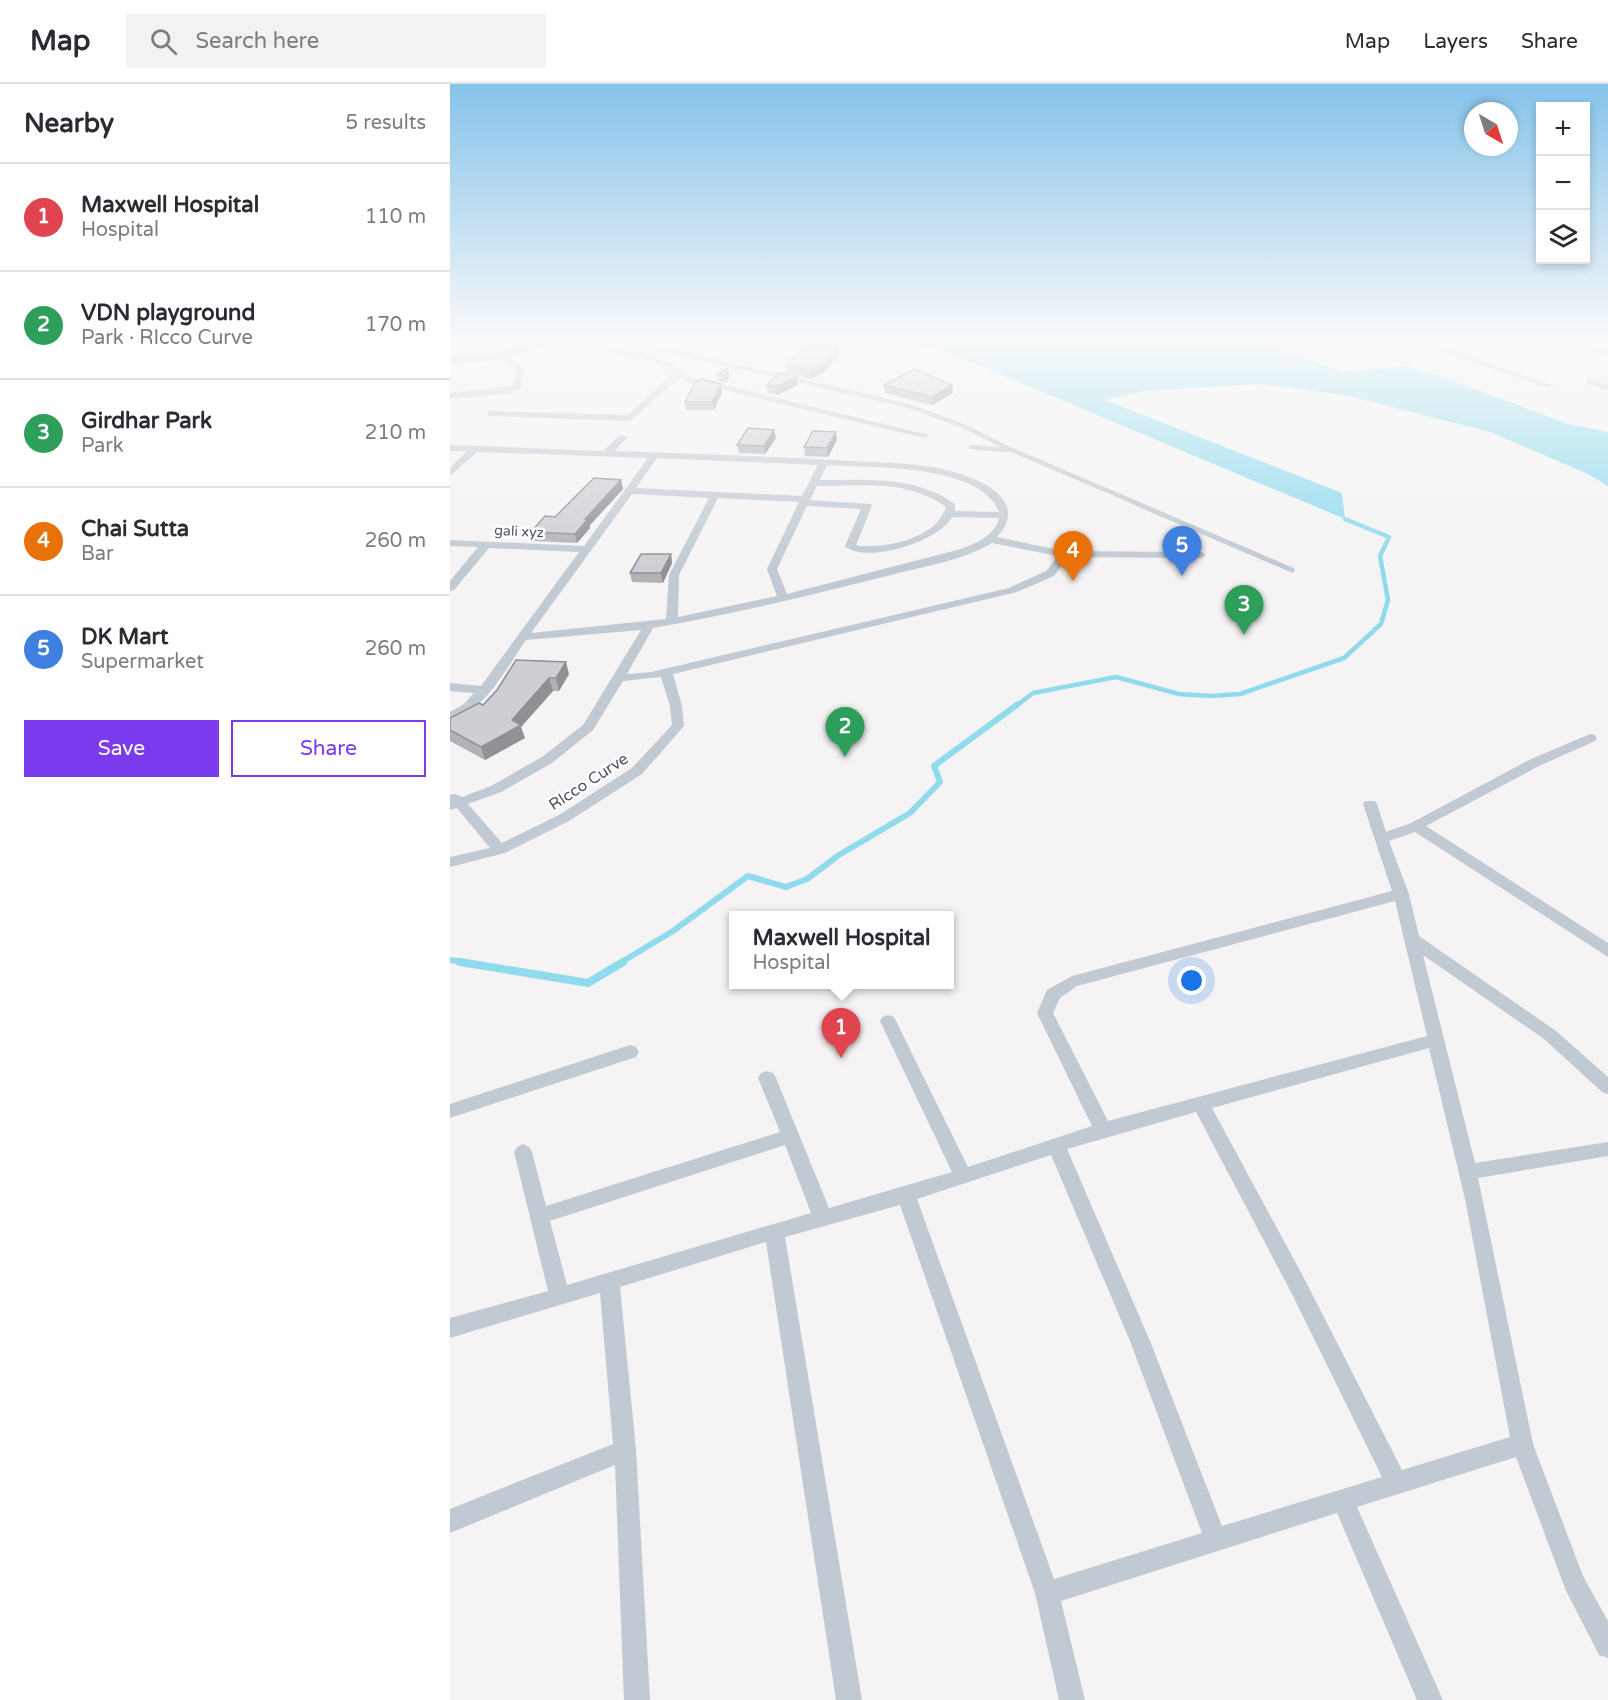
<!DOCTYPE html>
<meta charset="utf-8">
<style>
body{margin:0;font-family:"Varela Round",sans-serif;background:#f2f2f3;color:#2b2b33}
.controls{position:absolute;right:18px;top:18px;display:grid;overflow:hidden;border-radius:0px;box-shadow:0 3px 9px #0003}
.controls button{width:54px;height:54px;display:grid;place-items:center;padding:0;border:0;border-bottom:2px solid #e1e1e2;background:#fff;color:#2b2b33;font:30px sans-serif}
.compass{position:absolute;left:1014px;top:18px;width:54px;height:54px;border-radius:50%;background:#fff;box-shadow:0 3px 9px #0003;rotate:141deg}
.you{position:absolute;left:742px;top:897px;width:21px;height:21px;margin:-15px;border:4px solid #fff;border-radius:50%;background:#1a73e8;box-shadow:0 0 0 9px #1a73e833}
.badge{display:grid;place-items:center;width:39px;height:39px;border-radius:50%;background:#7c3aed;color:#fff;font-size:20px;font-weight:700}
.pin{position:absolute;translate:-50% -50px;filter:drop-shadow(0 2px 3px #0008)}
.pin::after{content:'';position:absolute;top:32px;width:21px;height:18px;background:inherit;clip-path:polygon(0 0,100% 0,50% 100%)}
.popup{position:absolute;left:279px;top:827px;width:225px;height:78px;box-sizing:border-box;display:grid;place-content:center;border-radius:0px;background:#fff;filter:drop-shadow(0 2px 4px #0005);font-size:20px;white-space:nowrap;color:#7c7c81}
.popup b{font-size:22px;color:#2b2b33}
.popup::after{content:'';position:absolute;left:50%;top:100%;margin-left:-12px;border:12px solid transparent;border-top-color:#fff}
.list{margin:0;padding:0;list-style:none}
h2{display:flex;justify-content:space-between;align-items:center;height:78px;margin:0;padding:0 24px;font-size:26px}
h2 small{font-size:20px;font-weight:400;color:#7c7c81}
.list li{display:grid;grid-template-columns:39px 1fr auto;gap:18px;align-items:center;box-sizing:border-box;height:108px;padding:0 24px;border-top:2px solid #e1e1e2}
.list b{display:block;font-size:22px;white-space:nowrap}
.list p{margin:0;font-size:20px;white-space:nowrap;color:#7c7c81}
.list em{font-size:20px;font-style:normal;color:#7c7c81}
.actions{display:flex;gap:12px;padding:18px 24px}
.actions a{flex:1;padding:14px 0;border:2px solid #7c3aed;border-radius:0px;text-align:center;font-size:21px;color:#7c3aed}
.actions .main{background:#7c3aed;color:#fff}
.icon{flex:none;width:33px;height:33px;fill:none;stroke:currentColor;stroke-width:2;stroke-linecap:round;stroke-linejoin:round}
.map{position:relative;flex:none;width:1158px;height:1616px;overflow:hidden}
header{display:flex;align-items:center;gap:36px;box-sizing:border-box;height:84px;padding:0 30px;background:#fff;border-bottom:2px solid #e1e1e2}
header strong{font-size:28px}
nav{display:flex;gap:33px;margin-inline-start:auto;font-size:21px}
.search{width:420px;height:54px;background:#f2f2f3;display:flex;align-items:center;gap:15px;box-sizing:border-box;padding:0 21px;border-radius:0px;color:#7c7c81;font-size:22px}
main{display:flex}
aside{flex:1;background:#fff}
.map>svg:first-child{display:block}
</style>
<header>
<strong>Map</strong>
<div class="search"><svg class="icon" aria-label="search" viewBox="0 0 24 24"><circle cx="10" cy="10" r="6"/><path d="M15 15l6 6"/></svg>Search here</div>
<nav><a>Map</a><a>Layers</a><a>Share</a></nav>
</header>
<main>
<aside>
<h2>Nearby<small>5 results</small></h2>
<ul class="list">
<li><span class="badge" style="background:#e0444e">1</span><div><b>Maxwell Hospital</b><p>Hospital</p></div><em>110 m</em></li>
<li><span class="badge" style="background:#2e9e5b">2</span><div><b>VDN playground</b><p>Park · RIcco Curve</p></div><em>170 m</em></li>
<li><span class="badge" style="background:#2e9e5b">3</span><div><b>Girdhar Park</b><p>Park</p></div><em>210 m</em></li>
<li><span class="badge" style="background:#e8710a">4</span><div><b>Chai Sutta</b><p>Bar</p></div><em>260 m</em></li>
<li><span class="badge" style="background:#3f7fe0">5</span><div><b>DK Mart</b><p>Supermarket</p></div><em>260 m</em></li>
</ul>
<div class="actions"><a class="main">Save</a><a>Share</a></div>
</aside>
<div class="map">
<svg width="1158" height="1616" viewBox="0 0 1158 1616">
<rect width="100%" height="100%" fill="#f5f3f3"/>
<path fill="#90daee" d="M427 257H812L891 288 957 282 985 290 1118 340 1158 348V402L1140 391 1040 348 899 312 810 300 694 307 655 316 892 409 895 435 492 266Z"/>
<g fill="none" stroke-linecap="round" stroke-linejoin="round">
<path stroke="#90daee" stroke-width="4.5" d="M566 622 583 609 666 593 729 610 762 612 790 610 894 574 931 540 938 516 930 472 939 453 895 435"/>
<g stroke="#90daee" stroke-width="6">
<path d="M0 876 19 879"/>
<path d="M170 879 223 847 298 792 336 803 357 795 389 771 460 729 490 698 484 682 568 620"/>
</g>
<path stroke="#90daee" stroke-width="8" d="M10 878 138 899 173 878"/>
<g stroke="#c1cad2" stroke-width="4.5">
<path d="M177 257 459 322 513 342 562 366 684 418"/>
<path d="M521 363 557 366"/>
</g>
<path stroke="#c1cad2" stroke-width="5" d="M681 417 842 486"/>
<g fill="#c1cad2" fill-rule="evenodd">
<path d="M118 257H132L211 274 242 293 479 351 474 354 236 297 230 293 180 337 38 332V328L41 327 178 331 224 289 205 278Z"/>
<path d="M964 257H976L1104 302 1097 304Z"/>
<path d="M1112 257H1124L1158 266V271Z"/>
<path d="M52 269 74 285 70 306 51 311 0 315V309L63 302 66 286 49 273 48 271Z"/>
<path d="M1140 294 1158 301V307L1137 299V295Z"/>
<path d="M170 351 178 353 164 367C242 370 322 372 400 377 433 379 468 378 500 387 532 395 580 417 547 453L614 467 751 468 756 471 751 474 618 473 604 492 567 508 223 590 232 622 234 642 192 690 119 737 55 769 0 783V773L40 764 7 724 0 726V711L5 710 12 713 41 702 92 673 133 641 191 546 76 556C57 583 35 628 0 637V628L14 620 24 609 0 607V599L31 602 129 468 39 464 4 506 0 507V497L28 463 0 462V456L134 462 198 374 27 368 0 392V384L17 367H0V361L153 367ZM207 374 368 381 352 412 186 404ZM377 381C421 384 530 379 549 428L505 427V420C465 391 416 396 370 396ZM367 402C410 402 459 395 496 423 487 454 438 464 409 462L406 461 422 422 421 420 360 416ZM182 410 259 414 219 491 216 535 81 549ZM268 414 349 418 317 485 327 512 228 533 229 491ZM357 422 411 425 395 462C416 481 490 457 502 433L549 434C545 452 526 459 511 465L337 510 327 485ZM542 459 608 472 596 487 559 504 201 588 177 590 203 544C283 530 362 511 441 491 474 482 512 477 542 459ZM211 593 220 622 222 641 182 684 109 731 52 759 18 720 51 708 102 679 143 646 173 597Z"/>
<path d="M1140 650 1145 651 1147 654 1145 657 1089 682 976 742 1158 859V873L965 748 939 757 959 810 969 852 1106 947 1158 993V1010L1152 1008 1094 955 973 871 1025 1079 1158 1058V1072L1028 1094 1083 1360 1133 1492 1158 1537V1574L1149 1571 1116 1507 1066 1373 907 1423 993 1616H967L887 1429 611 1517 635 1616H609L585 1509 450 1121 335 1153 412 1616H386L316 1158 170 1203 186 1366 200 1616H174L165 1381 0 1449V1425L163 1360 150 1209 0 1254V1234L98 1207 64 1068 67 1063 73 1060 79 1063 82 1068 96 1122 330 1048 308 994 311 989 317 987 323 989 326 994 379 1124 502 1088 430 937 432 933 438 931 444 933 446 937 518 1083 642 1042 587 929 597 906 622 892 942 807 913 720 915 717H925L927 720 936 748 961 739 1079 676ZM945 817 977 952 658 1037 603 929 610 914 627 902ZM979 964 1015 1115 1060 1353 952 1386 855 1196 762 1024ZM746 1028 841 1208 932 1393 772 1442 700 1257 617 1065ZM335 1061 361 1129 117 1201 100 1137ZM601 1071 680 1257 752 1449 604 1495 467 1115Z"/>
<path d="M180 961 186 963 189 968 186 973 0 1034V1020Z"/>
</g>
<path fill="#b3c2d1" fill-rule="evenodd" d="M82 257H102L100 260 52 275 0 281V273L50 267Z"/>
</g>
<g fill="#b0b2b7">
<path d="M388 263 389 271 373 289 361 295 337 289 336 281Z"/>
<path d="M267 289 279 292 276 299 268 297Z"/>
<path d="M317 301H348L327 311 318 309Z"/>
<path d="M434 301 503 309 482 321 435 309Z"/>
<path d="M272 308 264 326H236L235 318Z"/>
<path d="M326 354 315 370 289 369 287 361Z"/>
<path d="M387 356 378 373 355 372 354 363Z"/>
<path d="M171 396 173 405 140 441V444L127 459 83 457 81 448 105 433Z"/>
<path d="M221 470 222 479 213 499 182 498 180 489Z"/>
<path d="M119 590 109 607H103L71 643 75 654 35 676 0 657V634L33 621 47 606Z"/>
</g>
<g fill="#909195">
<path d="M388 263 389 271 373 289 361 295 360 287Z"/>
<path d="M278 284 279 292 276 299 275 291Z"/>
<path d="M347 293 348 301 327 311 326 303Z"/>
<path d="M271 300 272 308 264 326 262 318Z"/>
<path d="M502 301 503 309 482 321V313Z"/>
<path d="M324 346 326 354 315 370 314 362Z"/>
<path d="M386 348 387 356 378 373 377 364Z"/>
<path d="M171 396 173 405 140 441V444L127 459 125 450 135 435Z"/>
<path d="M221 470 222 479 213 499 211 489Z"/>
<path d="M116 578 119 590 109 607 106 594Z"/>
<path d="M99 594 103 607 71 643 75 654 35 676 31 663 62 636Z"/>
</g>
<g fill="#cdcfd5" stroke="#909195" stroke-width="1.5">
<path d="M356 261 388 263 372 281 360 287 336 281Z"/>
<path d="M278 284 275 291 267 289Z"/>
<path d="M464 285 502 301 482 313 434 301Z"/>
<path d="M329 289 347 293 326 303 317 301Z"/>
<path d="M252 295 271 300 262 318H235L245 299Z"/>
<path d="M298 344 324 346 314 362 287 361Z"/>
<path d="M363 347 386 348 377 364 354 363Z"/>
<path d="M144 394 171 396 135 435H138L125 450 81 448 95 432 105 433Z"/>
<path d="M191 470H221L211 489H180Z"/>
<path d="M66 576 116 578 106 594H99L62 636 71 641 31 663 0 646V634L29 619 33 621 47 606Z"/>
</g>
<linearGradient id="sky" x2="0" y2="1"><stop stop-color="#85c3ea"/><stop offset="0.53" stop-color="#fafafa"/><stop offset="1" stop-color="#fafafa" stop-opacity="0"/></linearGradient>
<rect width="1158" height="483" fill="url(#sky)"/>
<g text-anchor="middle" stroke-width="5" stroke-linejoin="round" paint-order="stroke">
<g font-size="14" fill="#4a5661" stroke="#fff">
<text transform="translate(69 447) rotate(3)" y="5">gali xyz</text>
</g>
<g font-size="16" fill="#4a5661" stroke="#fff">
<text transform="translate(138 697) rotate(-33)" y="6">RIcco Curve</text>
</g>
</g>
</svg>
<div class="controls">
<button>+</button>
<button>−</button>
<button><svg class="icon" aria-label="layers" viewBox="0 0 24 24"><path d="M12 4l9 5-9 5-9-5zM3 14l9 5 9-5"/></svg></button>
</div>
<svg class="compass" viewBox="-18 -18 36 36"><path d="M0-13l5 13h-10z" fill="#e53935"/><path d="M0 13l5-13h-10z" fill="#7c7c81"/></svg>
<div class="you"></div>
<div class="pin badge" style="left:391px;top:974px;background:#e0444e">1</div>
<div class="popup"><b>Maxwell Hospital</b>Hospital</div>
<div class="pin badge" style="left:395px;top:673px;background:#2e9e5b">2</div>
<div class="pin badge" style="left:794px;top:551px;background:#2e9e5b">3</div>
<div class="pin badge" style="left:623px;top:497px;background:#e8710a">4</div>
<div class="pin badge" style="left:732px;top:492px;background:#3f7fe0">5</div>
</div>
</main>
